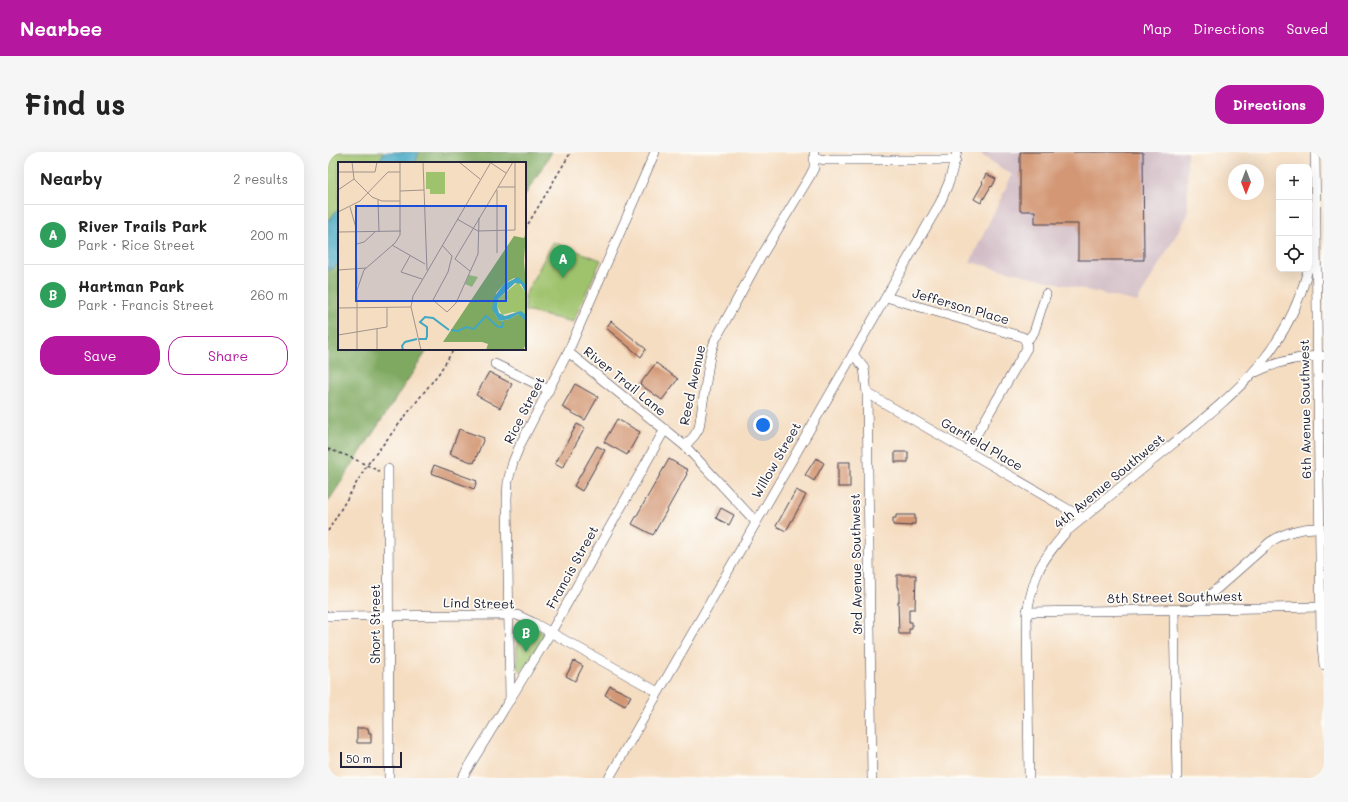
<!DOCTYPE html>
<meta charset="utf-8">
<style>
body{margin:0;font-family:Mali,sans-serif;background:#f6f6f6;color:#222}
.controls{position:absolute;right:12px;top:12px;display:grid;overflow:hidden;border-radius:8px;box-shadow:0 4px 16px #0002}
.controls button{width:36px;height:36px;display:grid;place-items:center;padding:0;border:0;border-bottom:1px solid #e0e0e0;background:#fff;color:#222;font:20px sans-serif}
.compass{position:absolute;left:900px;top:12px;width:36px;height:36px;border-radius:50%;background:#fff;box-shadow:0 4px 16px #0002;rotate:180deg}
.scale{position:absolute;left:12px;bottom:10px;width:62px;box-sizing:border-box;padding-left:4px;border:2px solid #22223b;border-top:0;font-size:11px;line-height:14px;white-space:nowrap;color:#22223b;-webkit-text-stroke:3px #fdfcf7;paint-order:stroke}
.you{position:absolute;left:435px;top:273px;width:14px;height:14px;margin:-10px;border:3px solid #fff;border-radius:50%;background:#1a73e8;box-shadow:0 0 0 6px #1a73e833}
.badge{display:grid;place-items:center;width:26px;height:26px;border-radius:50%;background:#b5179e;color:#fff;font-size:13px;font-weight:700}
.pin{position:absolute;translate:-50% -33px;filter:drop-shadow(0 1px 2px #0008)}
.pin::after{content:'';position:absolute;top:21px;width:14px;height:12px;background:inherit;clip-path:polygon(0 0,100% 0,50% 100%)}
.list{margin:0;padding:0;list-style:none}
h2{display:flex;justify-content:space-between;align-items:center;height:52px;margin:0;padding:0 16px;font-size:17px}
h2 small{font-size:13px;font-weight:400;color:#767676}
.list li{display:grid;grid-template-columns:26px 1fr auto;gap:12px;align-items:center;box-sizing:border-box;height:60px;padding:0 16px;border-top:1px solid #e0e0e0}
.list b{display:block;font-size:15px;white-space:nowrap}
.list p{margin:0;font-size:13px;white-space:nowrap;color:#767676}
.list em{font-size:13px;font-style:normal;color:#767676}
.actions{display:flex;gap:8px;padding:12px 16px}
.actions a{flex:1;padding:9px 0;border:1px solid #b5179e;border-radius:16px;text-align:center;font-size:14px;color:#b5179e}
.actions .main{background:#b5179e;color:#fff}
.icon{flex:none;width:22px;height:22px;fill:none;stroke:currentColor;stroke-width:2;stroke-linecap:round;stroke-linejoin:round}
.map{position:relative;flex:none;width:996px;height:626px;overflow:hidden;border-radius:16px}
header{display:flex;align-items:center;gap:24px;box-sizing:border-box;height:56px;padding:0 20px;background:#b5179e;color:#fff}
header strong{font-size:19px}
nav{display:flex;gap:22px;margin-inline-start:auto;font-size:14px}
.intro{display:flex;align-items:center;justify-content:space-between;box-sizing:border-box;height:96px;padding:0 24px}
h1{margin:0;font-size:28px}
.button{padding:10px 18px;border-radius:16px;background:#b5179e;color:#fff;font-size:14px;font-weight:700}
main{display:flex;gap:24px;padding:0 24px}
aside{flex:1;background:#fff;border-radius:16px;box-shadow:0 4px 16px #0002}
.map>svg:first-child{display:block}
</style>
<header>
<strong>Nearbee</strong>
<nav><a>Map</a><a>Directions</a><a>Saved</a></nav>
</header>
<div class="intro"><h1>Find us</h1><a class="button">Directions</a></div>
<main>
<aside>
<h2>Nearby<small>2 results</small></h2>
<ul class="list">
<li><span class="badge" style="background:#2e9e5b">A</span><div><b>River Trails Park</b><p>Park · Rice Street</p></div><em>200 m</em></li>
<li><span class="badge" style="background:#2e9e5b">B</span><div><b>Hartman Park</b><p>Park · Francis Street</p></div><em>260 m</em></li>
</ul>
<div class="actions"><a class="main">Save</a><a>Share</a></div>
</aside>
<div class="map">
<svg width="996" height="626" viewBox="0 0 996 626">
<rect width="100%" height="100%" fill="#fdfcf7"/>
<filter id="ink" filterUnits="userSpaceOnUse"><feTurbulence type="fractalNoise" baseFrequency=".025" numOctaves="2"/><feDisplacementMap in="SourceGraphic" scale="8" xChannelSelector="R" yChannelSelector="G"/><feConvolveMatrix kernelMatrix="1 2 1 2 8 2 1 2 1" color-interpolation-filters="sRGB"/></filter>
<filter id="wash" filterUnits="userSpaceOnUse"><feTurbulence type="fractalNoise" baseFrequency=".012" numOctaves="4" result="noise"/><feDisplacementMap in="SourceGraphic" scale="16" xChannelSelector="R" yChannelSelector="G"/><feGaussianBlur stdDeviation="0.9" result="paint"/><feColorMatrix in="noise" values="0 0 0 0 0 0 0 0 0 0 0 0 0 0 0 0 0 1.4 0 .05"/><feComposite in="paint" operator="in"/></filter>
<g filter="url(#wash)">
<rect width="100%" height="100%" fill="#f5ddc1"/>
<path fill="#d2bdc6" d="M649 0H859L860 63 809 150 642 110 684 23Z"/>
<g fill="#9fc36d" stroke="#607254">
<path d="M0 0H56L50 11H11V56L0 69Z"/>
<path d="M225 90 273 108 245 170 197 159V143Z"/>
<path d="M194 470 214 480 216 486 194 519 192 520 189 514V473L190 471Z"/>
</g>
<g fill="#7fa960" stroke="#50664e">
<path d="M91 0H224L197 43V11H87Z"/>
<path d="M11 111V197H100L0 350V119Z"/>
</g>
<g fill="#42a7c2" stroke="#32647e">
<path d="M56 0H91L87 11H50Z"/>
<path d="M11 56V111L0 119V69Z"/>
</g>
<g id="blocks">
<g fill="#d39774">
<path d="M692 0H815L816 108H750V72H707V59H692Z"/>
<path d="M658 22 668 27 664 35 663 34 653 51 646 47 655 31 654 30Z"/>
<path d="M283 169 318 197 313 205 278 176Z"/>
<path d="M328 211 350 227 334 248 312 232Z"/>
<path d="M161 220 184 232 172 256 148 243Z"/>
<path d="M247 232 270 245 257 268 234 255Z"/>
<path d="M289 267 312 280 299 303 276 290Z"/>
<path d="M249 272 257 276 234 316 227 312Z"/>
<path d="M131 277 156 286 146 311 122 302Z"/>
<path d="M269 294 277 298 254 339 246 334Z"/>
<rect x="567" y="300" width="13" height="10"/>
<path d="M488 306 496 311 486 329 477 323Z"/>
<path d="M341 307 360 318 358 321 359 322 325 383 304 372Z"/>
<rect x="510" y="310" width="12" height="25"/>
<path d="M106 313 149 329 146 337 103 321Z"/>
<path d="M468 338 478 343 458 379 448 374Z"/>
<path d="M393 356 406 363 401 373 388 366Z"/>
<path d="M568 363H587V372H583V374L565 373V366H568Z"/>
<path d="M569 423H588L587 457H581V470H584V477H581V482H571L570 450H571V435H569Z"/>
<path d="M246 509 255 514 247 529 238 524Z"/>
<path d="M282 534 303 544 297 554 277 543Z"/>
<path d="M29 576H40L41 581H43V591H29Z"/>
</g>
</g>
</g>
<g filter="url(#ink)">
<use href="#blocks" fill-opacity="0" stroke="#423e4f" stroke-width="1"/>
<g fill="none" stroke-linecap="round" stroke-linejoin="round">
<defs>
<g id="minor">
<path d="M987 0 993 484 996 513"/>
<path d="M487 6 498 8H628"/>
<path d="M558 145 695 185 698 190"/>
<path d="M698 190 706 180 718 142"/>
<path d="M240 200 357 294"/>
<path d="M525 202 536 216 539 241 544 626"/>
<path d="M167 212 221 238"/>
<path d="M928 220C949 210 972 204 996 204"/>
<path d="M539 241 755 366"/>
<path d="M639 299 699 196 698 190"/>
<path d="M60 317 61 626"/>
<path d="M428 370 357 294 366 284 371 276 382 204 387 188 428 113 482 24 486 16V0"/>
<path d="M846 458 849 626"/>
<path d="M865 458 942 390C958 380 972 376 991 376"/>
<path d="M699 460 996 455"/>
<path d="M0 464 189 463 204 470 330 540"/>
<path d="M182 548 179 347 180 329 185 310 192 293 240 200 327 0"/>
<path d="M134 626 223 480 337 277"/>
<path d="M281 626 612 51 621 30 629 0"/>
<path d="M701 626 699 460C702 445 705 431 711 418 717 404 728 392 738 380 772 352 807 323 841 295 905 243 959 202 980 117"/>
</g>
</defs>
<use href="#minor" stroke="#423e4f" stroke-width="10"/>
<g stroke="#423e4f" stroke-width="1.5" stroke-dasharray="3 3" stroke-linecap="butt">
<path d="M197 77 243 0"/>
<path d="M0 297 20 304 51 319"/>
<path d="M0 379 39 313 111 221 126 197"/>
</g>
<use href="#minor" stroke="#fff" stroke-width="9"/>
</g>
</g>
<g text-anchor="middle" stroke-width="3.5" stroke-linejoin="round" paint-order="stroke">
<g font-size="13" fill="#22223b" stroke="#fdfcf7">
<text transform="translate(633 154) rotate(16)" y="5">Jefferson Place</text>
<text transform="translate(297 229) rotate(39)" y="5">River Trail Lane</text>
<text transform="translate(364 233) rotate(-78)" y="5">Reed Avenue</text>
<text transform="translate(977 257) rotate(-91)" y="5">6th Avenue Southwest</text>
<text transform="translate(196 258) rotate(-63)" y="5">Rice Street</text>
<text transform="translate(654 292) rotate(30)" y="5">Garfield Place</text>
<text transform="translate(448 308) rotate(-60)" y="5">Willow Street</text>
<text transform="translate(781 329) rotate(-40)" y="5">4th Avenue Southwest</text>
<text transform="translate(528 412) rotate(-91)" y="5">3rd Avenue Southwest</text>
<text transform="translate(244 415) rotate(-61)" y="5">Francis Street</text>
<text transform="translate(847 445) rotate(-1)" y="5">8th Street Southwest</text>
<text transform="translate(151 451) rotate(1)" y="5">Lind Street</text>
<text transform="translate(47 472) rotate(-90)" y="5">Short Street</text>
</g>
</g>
<g transform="translate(10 10)">
<rect width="188" height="188" fill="#f5ddc1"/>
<path d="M88 10H107V32H92V27H88ZM131 113 140 115 134 125 127 122ZM180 120 188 131V153L175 150 164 153 159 144 160 137Z" fill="#9fc36d"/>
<path d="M188 70 186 99 188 123 176 116 166 122 158 131 156 150 161 159 172 157 180 152 187 157 188 182 185 188H148L150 182 144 180H105L176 74 186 76Z" fill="#7fa960"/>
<path d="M180 115 188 123V131L183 122 177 121 160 137 159 144 161 151 167 154 183 149 188 153V159L180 152 172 157 161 159 154 147 156 135 166 122Z" fill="#42a7c2"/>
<path fill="none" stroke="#42a7c2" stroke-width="2" d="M113 168 120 169 128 165 136 167 148 154 160 165H164L165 160M81 177H88L89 174V165L82 160 87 155 95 156 111 168M65 188 64 184 67 180 79 177"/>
<path fill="none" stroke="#a1928b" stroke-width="1" d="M14 0 16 17 34 35 44 39H62M85 0 89 108M121 0 142 17M153 1 168 11M0 10H37L39 0M160 25H177M0 28 16 17M159 28V91M62 29 86 28M40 38 41 70M12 45 18 66 19 122M0 50 22 39 50 10H62M119 57 140 69 177 68V0M0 70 63 69M19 82 26 80 37 70M54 83 87 102M104 83 114 94 110 110 95 138 109 150 118 141 140 92 141 56M72 94 63 110 84 117M117 97 175 0M117 97 132 109M0 108 28 106M19 127V146M19 128 26 108 57 81 62 73V0M0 146 73 145M19 146V188M39 167V188M0 173 49 165V146M83 188 73 145 75 134 153 0"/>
<path fill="#1d4ed8" fill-opacity="0.15" stroke="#1d4ed8" stroke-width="2" d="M18 44H168V139H18Z"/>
<rect width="188" height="188" fill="none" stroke="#22223b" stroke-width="2"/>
</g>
</svg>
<div class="controls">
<button>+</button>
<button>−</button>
<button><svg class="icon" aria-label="locate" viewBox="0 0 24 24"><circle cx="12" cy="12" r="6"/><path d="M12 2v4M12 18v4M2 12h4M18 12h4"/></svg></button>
</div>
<svg class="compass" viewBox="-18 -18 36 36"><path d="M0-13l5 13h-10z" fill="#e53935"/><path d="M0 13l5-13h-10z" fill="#767676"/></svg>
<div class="scale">50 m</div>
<div class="you"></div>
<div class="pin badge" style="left:235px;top:126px;background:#2e9e5b">A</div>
<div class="pin badge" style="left:198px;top:500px;background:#2e9e5b">B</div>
</div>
</main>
